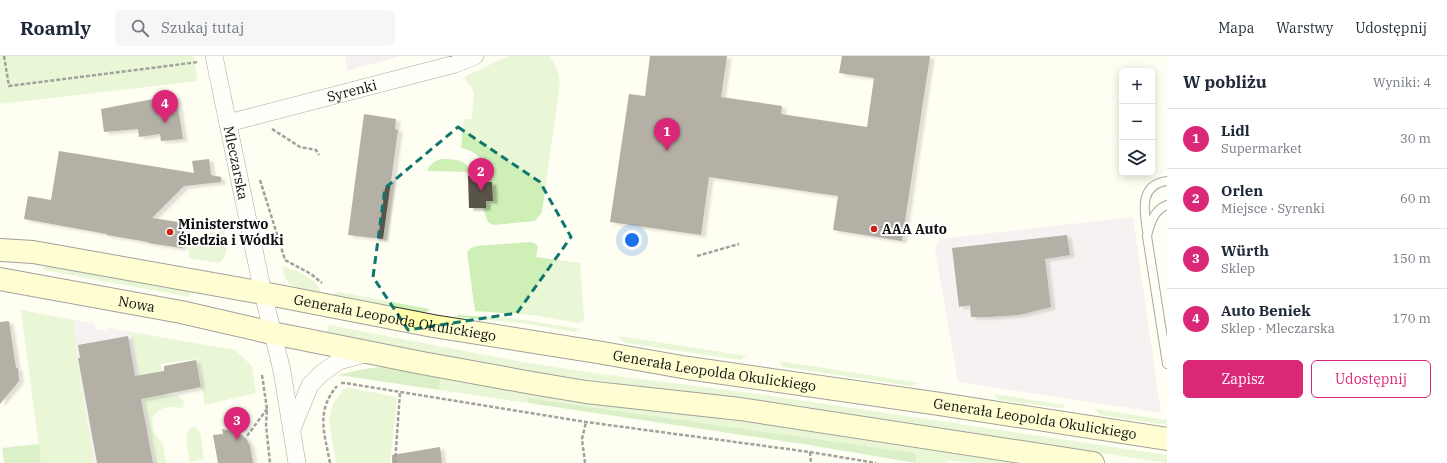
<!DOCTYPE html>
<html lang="pl">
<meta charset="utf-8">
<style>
body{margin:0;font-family:"IBM Plex Serif",serif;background:#f6f6f7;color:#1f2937}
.controls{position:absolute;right:12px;top:12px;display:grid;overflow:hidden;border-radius:6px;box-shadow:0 2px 10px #0003}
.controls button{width:36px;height:36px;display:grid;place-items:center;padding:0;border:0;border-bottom:1px solid #e0e1e3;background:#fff;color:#1f2937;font:20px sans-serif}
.you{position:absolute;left:632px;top:184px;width:14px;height:14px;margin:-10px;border:3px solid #fff;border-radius:50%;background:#1a73e8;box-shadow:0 0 0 6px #1a73e833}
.badge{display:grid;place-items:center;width:26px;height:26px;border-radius:50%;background:#db2777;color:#fff;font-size:13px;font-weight:700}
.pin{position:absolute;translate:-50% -33px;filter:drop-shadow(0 1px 2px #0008)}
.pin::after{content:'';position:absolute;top:21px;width:14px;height:12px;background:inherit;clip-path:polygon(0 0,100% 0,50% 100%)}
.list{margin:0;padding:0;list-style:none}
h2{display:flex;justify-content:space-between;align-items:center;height:52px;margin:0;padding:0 16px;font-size:17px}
h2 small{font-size:13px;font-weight:400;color:#747a83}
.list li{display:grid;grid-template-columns:26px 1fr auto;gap:12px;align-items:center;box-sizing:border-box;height:60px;padding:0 16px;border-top:1px solid #e0e1e3}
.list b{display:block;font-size:15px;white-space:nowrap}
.list p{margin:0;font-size:13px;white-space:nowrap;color:#747a83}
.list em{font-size:13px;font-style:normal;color:#747a83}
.actions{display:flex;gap:8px;padding:12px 16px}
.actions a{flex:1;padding:9px 0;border:1px solid #db2777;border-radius:6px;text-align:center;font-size:14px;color:#db2777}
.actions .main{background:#db2777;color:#fff}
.icon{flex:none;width:22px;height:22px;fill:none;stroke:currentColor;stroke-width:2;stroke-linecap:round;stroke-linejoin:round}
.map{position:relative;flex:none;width:1167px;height:407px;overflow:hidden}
header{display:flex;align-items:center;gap:24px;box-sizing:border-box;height:56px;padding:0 20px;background:#fff;border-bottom:1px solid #e0e1e3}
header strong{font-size:19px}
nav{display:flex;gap:22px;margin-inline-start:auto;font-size:14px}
.search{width:280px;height:36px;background:#f6f6f7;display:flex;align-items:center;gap:10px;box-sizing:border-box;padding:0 14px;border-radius:6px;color:#747a83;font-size:15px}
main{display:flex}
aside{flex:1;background:#fff}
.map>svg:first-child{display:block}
</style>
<header>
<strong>Roamly</strong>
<div class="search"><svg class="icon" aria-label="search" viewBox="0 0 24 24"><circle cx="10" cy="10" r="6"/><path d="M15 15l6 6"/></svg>Szukaj tutaj</div>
<nav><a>Mapa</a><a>Warstwy</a><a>Udostępnij</a></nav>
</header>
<main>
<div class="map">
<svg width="1167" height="407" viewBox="0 0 1167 407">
<defs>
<filter id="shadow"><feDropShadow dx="4.5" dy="2.5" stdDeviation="1" flood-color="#0004"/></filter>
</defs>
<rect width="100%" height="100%" fill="#fffef2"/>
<g fill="#efe3ef">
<path d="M345 0H401L347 15Z"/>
<path d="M1133 161 1161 357 958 326 935 194 939 183Z"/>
<path d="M74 264 95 268V273L107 275 108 271 131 276 155 407H94L77 301Z"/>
</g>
<g fill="#ceefb6">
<path d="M0 0H193L198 25 0 48Z"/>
<path d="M508 0H550L558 15 560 27 542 156 535 165 493 169 488 166 483 152H486V145H493L492 126H485C485 120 482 106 479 101 475 96 467 93 461 92L464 63H472L474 36 464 21Z"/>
<path d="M441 103C452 103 468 103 470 116L427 115C430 108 434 105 441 103Z"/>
<path d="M224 175C226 187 230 198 219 207L189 202 188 186 210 184V177Z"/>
<path d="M530 186 534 187 538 190 536 201 580 207 584 264 579 267 532 259 475 255 467 196 471 192 477 190Z"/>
<path d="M44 207 191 234 189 241 44 214Z"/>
<path d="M283 211C295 212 319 224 321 237 303 233 283 234 283 211Z"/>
<path d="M339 236 429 253V255L425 256 414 255 335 240 334 237Z"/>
<path d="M21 254 74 264 77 301 94 407H41Z"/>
<path d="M457 259 509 262 581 273 575 276 522 267 457 261Z"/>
<path d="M329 269 522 306 600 318 759 338 1167 399V407L756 345 517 314 327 277Z"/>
<path d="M131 276 235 294 252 310 256 337 205 349 196 303 161 308 166 340 176 339 184 345 183 352C179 352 177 351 173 351 164 350 157 355 152 362L154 377 163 388 166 407H155Z"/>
<path d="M619 280 747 300 740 304 626 287 619 282Z"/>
<path d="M779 305 920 327 910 330 783 311Z"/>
<path d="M441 320C635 351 831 377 1026 407H968L949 404 946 407H916L917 400 914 397 528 342V347L439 334Z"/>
<path d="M350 332 397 341 390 407H336L329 363 333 348 344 333Z"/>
<path d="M994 338 1065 349V351L1061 352 998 344Z"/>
<path d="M1095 353 1167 364V369L1100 359Z"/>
<path d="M193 371H196L200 376 204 403 190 406C189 396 181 376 193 371Z"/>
</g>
<g fill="#afe194">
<path d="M379 311 441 320 439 334 338 319 359 314Z"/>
<path d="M528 342 914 397 917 400 916 407 803 388 528 347Z"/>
<path d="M39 388 41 407H4L2 392Z"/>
</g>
<g fill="#5a524a" filter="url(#shadow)">
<path d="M650 0H727L721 41 782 50 781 58 867 71 874 22 839 17 842 0H930L902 185 833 174 838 140 709 121 701 179 610 166 629 38 645 40Z"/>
<path d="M176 40 183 83 161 85 160 78 139 81 138 73 104 76 101 53 148 44Z"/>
<path d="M364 58 396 63 395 73 398 74 383 183 348 179Z"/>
<path d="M59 95 194 117 192 105 209 103 211 119 221 121V126L184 130 152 162 185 167 182 192 148 187V186L107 179V178L24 163 28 140 51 144Z"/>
<path d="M485 119V126H492L493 145H486V152H469L468 120Z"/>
<path d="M1067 179 1070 199 1045 203 1051 251 1019 259 988 261H971L970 249 959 251 952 192Z"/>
<path d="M9 265 16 312H18L19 325 0 348V266Z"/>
<path d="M128 280 135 320 164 315V310L196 304 201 331 141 343 153 407H97L78 302H80L78 289Z"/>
<path d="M222 373 238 377 246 382 250 390 253 407H218L213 379 223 378Z"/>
<path d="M440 391 442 407H392V399Z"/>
</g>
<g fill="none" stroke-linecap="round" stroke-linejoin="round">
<defs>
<g id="service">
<path d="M1167 149C1154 154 1150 167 1147 180L1167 308"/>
<path d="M1147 175C1144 154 1139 129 1167 125"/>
</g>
<g id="minor">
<path id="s1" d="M214 0 263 237 282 315 297 407"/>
<path id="s2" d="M228 67 455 8 475 0"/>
<path d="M292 373 310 329 322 317 339 305 368 297"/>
</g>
<g id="secondary">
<path id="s3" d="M0 194 33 196 263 237 433 270 597 296 688 312 940 348 1167 383"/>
<path id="s4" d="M0 223 181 256 272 277 422 307 532 327 586 336 740 353 1093 407"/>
</g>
</defs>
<use href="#service" stroke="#434343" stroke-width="10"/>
<use href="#minor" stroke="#434343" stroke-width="18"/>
<use href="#secondary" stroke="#323232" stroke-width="24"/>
<g stroke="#323232" stroke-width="2.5" stroke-dasharray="4 2" stroke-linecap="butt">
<path d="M4 0 9 30 198 6"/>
<path d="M272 73 300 91 316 94 319 99"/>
<path d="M260 124 285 204 311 218 322 227"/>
<path d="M697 200 739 188"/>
<path d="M262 319 267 353 266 369 270 407"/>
<path d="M341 327H345L586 366 810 396 876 407"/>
<path d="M247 380 267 353"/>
<path d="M810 396 811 407"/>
<path d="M330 407C325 378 315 356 337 330"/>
<path d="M395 407 400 336"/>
<path d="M585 407 582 383 586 366"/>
</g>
<use href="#service" stroke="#fff" stroke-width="8"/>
<use href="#minor" stroke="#fff" stroke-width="17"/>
<use href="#secondary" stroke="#fffead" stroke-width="22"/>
</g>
<path d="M0 0H1167V407H0ZM458 71 540 126 571 181 517 257 408 274 373 221 385 132Z" fill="#fffef2" fill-opacity=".55" fill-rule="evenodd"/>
<path fill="none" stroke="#0f766e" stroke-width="3" stroke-dasharray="8 5" stroke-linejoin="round" d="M458 71 540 126 571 181 517 257 408 274 373 221 385 132Z"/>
<g fill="#d02017" stroke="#fff" stroke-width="1.5">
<circle cx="874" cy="173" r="4"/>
<circle cx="170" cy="176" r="4"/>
</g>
<g text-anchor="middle" stroke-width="4" stroke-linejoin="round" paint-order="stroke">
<g font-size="14" fill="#101010" stroke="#fff">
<text dy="5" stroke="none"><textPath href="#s2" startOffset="128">Syrenki</textPath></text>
<text dy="5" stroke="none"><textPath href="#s1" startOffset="109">Mleczarska</textPath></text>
<text dy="5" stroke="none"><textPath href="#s4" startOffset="139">Nowa</textPath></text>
<text dy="5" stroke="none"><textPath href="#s3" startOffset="401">Generała Leopolda Okulickiego</textPath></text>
<text dy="5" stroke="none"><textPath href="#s3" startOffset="725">Generała Leopolda Okulickiego</textPath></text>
<text dy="5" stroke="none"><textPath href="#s3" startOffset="1049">Generała Leopolda Okulickiego</textPath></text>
</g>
<g font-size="14" font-weight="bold" fill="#101010" stroke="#fff" text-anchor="start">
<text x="178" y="173">Ministerstwo<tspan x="178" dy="16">Śledzia i Wódki</tspan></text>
<text x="882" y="178">AAA Auto</text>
</g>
</g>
</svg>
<div class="controls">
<button>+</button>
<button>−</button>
<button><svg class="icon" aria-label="layers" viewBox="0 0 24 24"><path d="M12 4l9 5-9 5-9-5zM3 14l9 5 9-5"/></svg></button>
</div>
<div class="you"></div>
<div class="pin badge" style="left:667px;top:95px">1</div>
<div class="pin badge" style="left:481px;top:135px">2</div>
<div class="pin badge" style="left:237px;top:384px">3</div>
<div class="pin badge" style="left:165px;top:67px">4</div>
</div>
<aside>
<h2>W pobliżu<small>Wyniki: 4</small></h2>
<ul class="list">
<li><span class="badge">1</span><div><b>Lidl</b><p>Supermarket</p></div><em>30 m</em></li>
<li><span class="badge">2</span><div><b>Orlen</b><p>Miejsce · Syrenki</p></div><em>60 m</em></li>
<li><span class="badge">3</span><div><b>Würth</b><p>Sklep</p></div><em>150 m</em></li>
<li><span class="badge">4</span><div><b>Auto Beniek</b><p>Sklep · Mleczarska</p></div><em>170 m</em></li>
</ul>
<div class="actions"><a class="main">Zapisz</a><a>Udostępnij</a></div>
</aside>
</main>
